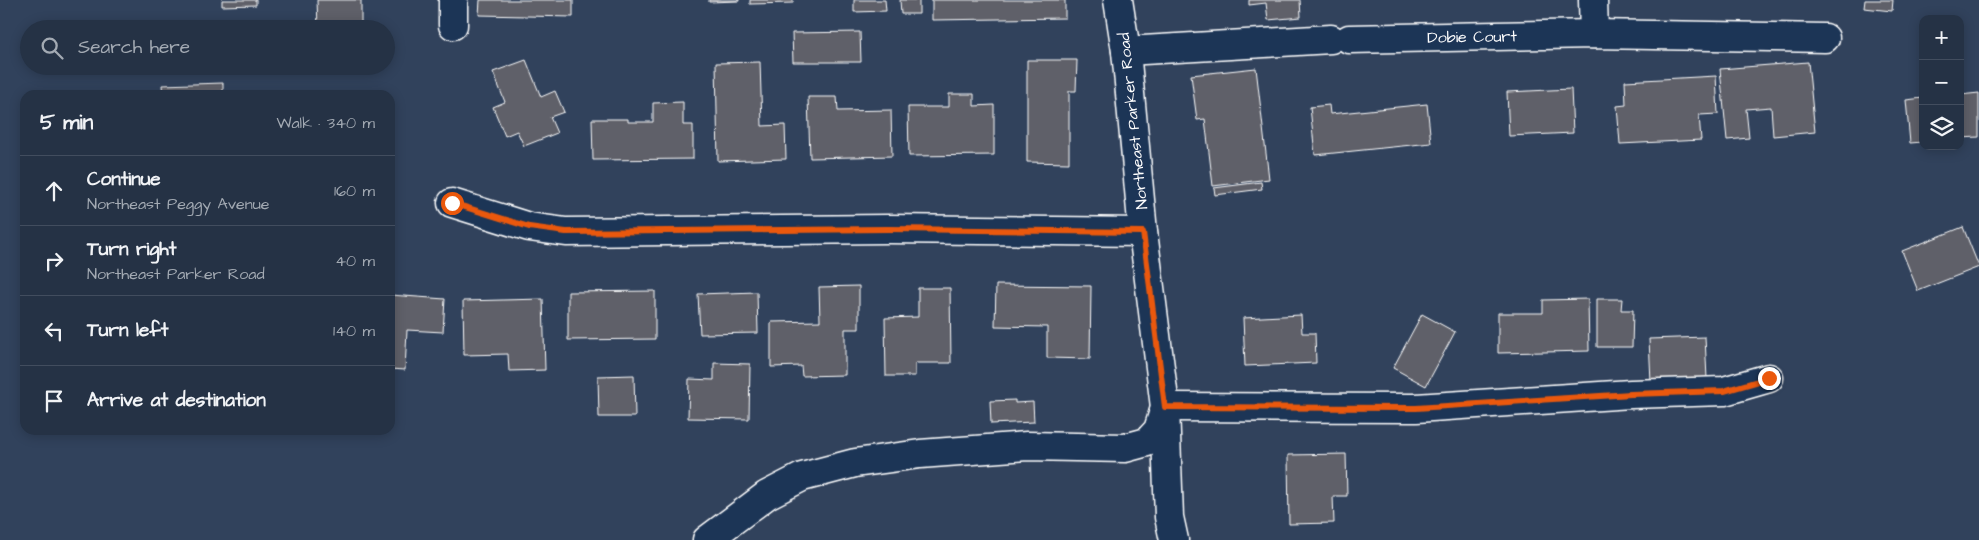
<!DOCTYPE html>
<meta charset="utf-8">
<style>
body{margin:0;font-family:"Architects Daughter",sans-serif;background:#313e50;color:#f1f3f6}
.controls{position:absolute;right:15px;top:15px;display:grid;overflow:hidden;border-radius:10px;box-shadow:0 2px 12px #0003}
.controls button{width:45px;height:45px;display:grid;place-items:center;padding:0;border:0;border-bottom:1px solid #424d5e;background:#253245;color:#f1f3f6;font:25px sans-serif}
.stop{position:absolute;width:15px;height:15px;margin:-11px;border:4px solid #ea580c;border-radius:50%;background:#fff}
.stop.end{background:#ea580c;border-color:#fff;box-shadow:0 1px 5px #0008}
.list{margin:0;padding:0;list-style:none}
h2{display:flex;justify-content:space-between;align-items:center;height:65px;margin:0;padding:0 20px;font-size:21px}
h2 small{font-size:16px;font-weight:400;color:#a3aab3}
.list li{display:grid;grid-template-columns:32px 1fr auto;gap:15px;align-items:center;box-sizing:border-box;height:70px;padding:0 20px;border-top:1px solid #424d5e}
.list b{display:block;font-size:19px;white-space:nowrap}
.list p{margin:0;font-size:16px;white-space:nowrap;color:#a3aab3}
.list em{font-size:16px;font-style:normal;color:#a3aab3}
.icon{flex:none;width:28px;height:28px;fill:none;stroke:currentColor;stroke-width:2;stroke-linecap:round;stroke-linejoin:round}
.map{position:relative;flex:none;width:1979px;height:540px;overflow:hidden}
.search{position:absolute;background:#253245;box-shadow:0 2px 12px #0003;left:20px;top:20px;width:375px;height:55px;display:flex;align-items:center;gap:12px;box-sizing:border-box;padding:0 18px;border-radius:28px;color:#a3aab3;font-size:19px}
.panel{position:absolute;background:#253245;box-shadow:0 2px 12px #0003;left:20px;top:90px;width:375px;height:345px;border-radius:15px}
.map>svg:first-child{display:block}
</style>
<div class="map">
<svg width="1979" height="540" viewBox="0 0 1979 540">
<rect width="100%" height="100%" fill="#31425c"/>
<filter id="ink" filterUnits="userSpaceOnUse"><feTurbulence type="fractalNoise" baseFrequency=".02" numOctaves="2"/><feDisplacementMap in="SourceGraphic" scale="10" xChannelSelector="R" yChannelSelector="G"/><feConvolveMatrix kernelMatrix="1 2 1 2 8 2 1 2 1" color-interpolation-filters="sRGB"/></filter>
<g filter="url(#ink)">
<g fill="#5f6069" stroke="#fff">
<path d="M222 0H256V5L222 6Z"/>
<path d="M317 0H361V27L318 28Z"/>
<path d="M480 0H573V17L479 15Z"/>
<path d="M709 0H739V1L709 2Z"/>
<path d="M750 0H793V3L750 4Z"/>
<path d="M854 0H885L886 11 854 12Z"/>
<path d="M900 0H919V14H901Z"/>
<path d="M932 0H1065V18L932 20Z"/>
<path d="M1249 0H1300L1301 17 1268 20 1266 3 1249 5Z"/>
<path d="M1865 0H1893L1892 11 1864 8Z"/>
<path d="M860 32 861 62H793L792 33Z"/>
<path d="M526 60 541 97 555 91 564 112 550 117 557 133 524 146 517 131 505 136 493 107 505 102 493 72Z"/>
<path d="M1027 60H1077L1076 91H1069V163L1027 162Z"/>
<path d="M760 62 762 126 785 125 786 159 718 161 716 63Z"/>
<path d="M1808 62 1815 132 1773 136 1771 107 1746 109 1749 138 1727 140 1720 69Z"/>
<path d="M1256 68 1269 179 1213 186 1205 119 1197 120 1191 75Z"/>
<path d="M1716 76 1718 114 1699 115 1701 140 1620 144 1617 106 1626 105 1625 81Z"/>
<path d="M223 83V95H163L162 85Z"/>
<path d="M1571 89 1573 133 1509 136 1507 92Z"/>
<path d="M1979 93V137L1960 138V95Z"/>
<path d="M949 94H974V106L994 105V155L909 156 908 107H949Z"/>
<path d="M808 97H837L838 111 891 110 892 156 810 158Z"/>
<path d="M1923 98V142L1910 143 1906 100Z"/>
<path d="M683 102V125H693V159L593 160 592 119H628V122H653V103Z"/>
<path d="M1427 104 1431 143 1315 155 1310 107 1329 105 1330 114Z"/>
<path d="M1261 182 1262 189 1215 195 1214 188Z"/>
<path d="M1963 227 1979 267 1918 291 1902 251Z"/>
<path d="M996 285 1091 286 1090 359 1047 358V327L995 326Z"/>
<path d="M859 286V329H845V375L802 376 801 366 771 367V322L820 321 819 287Z"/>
<path d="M918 288H950L951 363H915V376H886L885 318 918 317Z"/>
<path d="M655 291V339L568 340V292Z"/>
<path d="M757 292 758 333 700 334 698 294Z"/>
<path d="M390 295 445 299 443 332 407 330 405 370 390 369Z"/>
<path d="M543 299 545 370 509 371 508 354 464 355 463 301Z"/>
<path d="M1588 299 1589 351 1498 353V313H1543V300Z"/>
<path d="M1597 299H1622L1621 310H1633L1632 347H1597Z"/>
<path d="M1422 314 1455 332 1426 386 1393 368Z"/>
<path d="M1301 315 1302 333H1315L1316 363 1245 366 1243 318Z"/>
<path d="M1705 337 1707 379 1651 382 1649 339Z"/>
<path d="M714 363 750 364 749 419 688 418 689 379 714 380Z"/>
<path d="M634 375 635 417H599L598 376Z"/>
<path d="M1015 400V403L1033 402 1034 422 991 424 990 401Z"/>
<path d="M1346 454 1347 496H1333L1334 523 1289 524 1288 455Z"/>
</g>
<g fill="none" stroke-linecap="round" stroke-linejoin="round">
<defs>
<g id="minor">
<path d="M453 0V25"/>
<path d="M1118 0 1126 51 1143 232 1165 407 1169 517 1174 540"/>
<path d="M1593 0 1594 34"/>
<path d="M1349 39 1594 34 1825 38"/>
<path d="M1126 51 1331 39"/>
<path d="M452 203 529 227 566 232 888 229 1143 232"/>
<path d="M1165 407 1416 408 1631 394 1724 391 1769 378"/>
<path d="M707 540 767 495 802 477 855 463 920 454 1027 446 1125 448 1147 442 1158 430 1164 411"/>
</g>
</defs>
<use href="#minor" stroke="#fff" stroke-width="31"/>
<use href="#minor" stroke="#1d3557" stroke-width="28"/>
</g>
</g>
<g fill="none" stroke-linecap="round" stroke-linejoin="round" filter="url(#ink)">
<path stroke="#ea580c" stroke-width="6" d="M452 203 529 227 566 232 888 229 1143 232 1165 407 1416 408 1631 394 1724 391 1769 378"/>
</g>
<g text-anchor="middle" stroke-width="4.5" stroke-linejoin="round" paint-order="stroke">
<g font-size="16" fill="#fff" stroke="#1d3557">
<text transform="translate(1472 36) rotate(-1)" y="6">Dobie Court</text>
<text transform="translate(1132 121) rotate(-96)" y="6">Northeast Parker Road</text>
</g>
</g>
</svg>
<div class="controls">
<button>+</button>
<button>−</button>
<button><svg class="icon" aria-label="layers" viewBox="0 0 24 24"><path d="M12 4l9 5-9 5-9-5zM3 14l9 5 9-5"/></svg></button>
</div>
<div class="stop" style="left:452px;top:203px"></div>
<div class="stop end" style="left:1769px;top:378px"></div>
<div class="search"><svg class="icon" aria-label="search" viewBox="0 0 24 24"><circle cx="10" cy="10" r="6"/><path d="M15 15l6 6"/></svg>Search here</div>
<section class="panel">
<h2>5 min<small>Walk · 340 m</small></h2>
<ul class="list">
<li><svg class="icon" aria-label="ahead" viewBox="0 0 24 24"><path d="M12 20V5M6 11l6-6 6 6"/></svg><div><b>Continue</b><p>Northeast Peggy Avenue</p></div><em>160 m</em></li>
<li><svg class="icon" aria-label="right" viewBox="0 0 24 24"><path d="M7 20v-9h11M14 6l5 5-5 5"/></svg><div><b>Turn right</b><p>Northeast Parker Road</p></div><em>40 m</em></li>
<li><svg class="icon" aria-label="left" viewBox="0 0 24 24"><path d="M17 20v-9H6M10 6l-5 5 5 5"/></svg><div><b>Turn left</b></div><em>140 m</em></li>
<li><svg class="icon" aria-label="arrive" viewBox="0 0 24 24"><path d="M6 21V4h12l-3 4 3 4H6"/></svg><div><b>Arrive at destination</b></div></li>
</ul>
</section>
</div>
